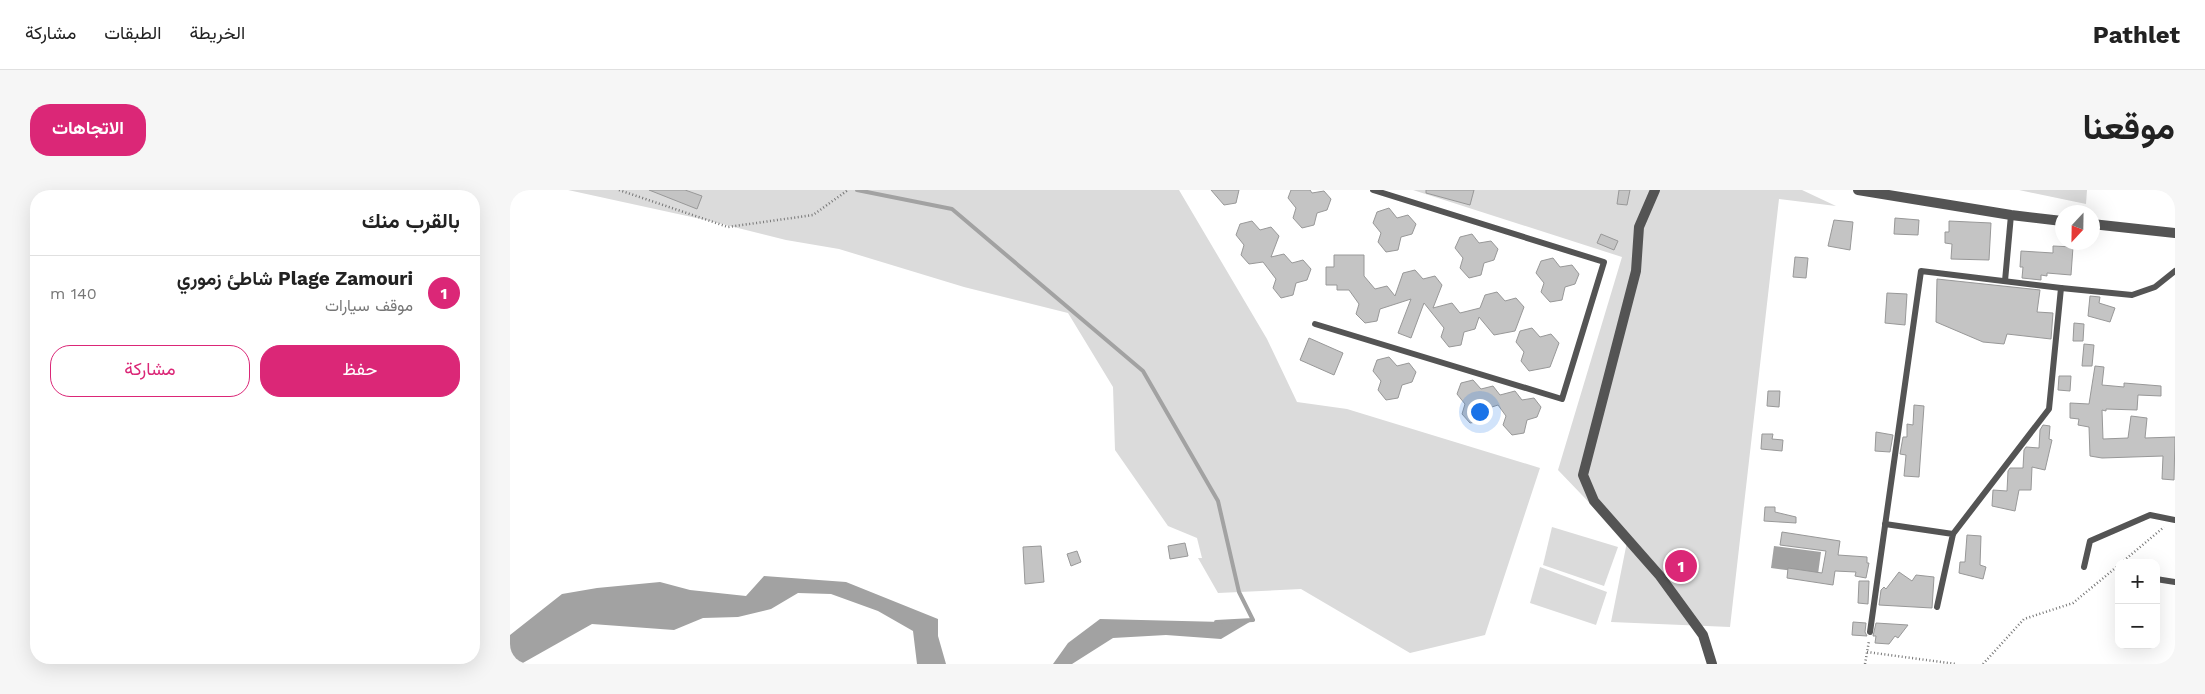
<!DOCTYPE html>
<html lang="ar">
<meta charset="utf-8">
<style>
body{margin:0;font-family:"Work Sans",Vazirmatn,sans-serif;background:#f6f6f6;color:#222;direction:rtl}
.controls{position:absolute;right:15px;bottom:15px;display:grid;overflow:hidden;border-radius:10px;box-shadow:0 5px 20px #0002}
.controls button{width:45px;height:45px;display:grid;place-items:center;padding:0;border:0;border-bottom:1px solid #e0e0e0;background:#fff;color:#222;font:25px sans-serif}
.compass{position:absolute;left:1545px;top:15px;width:45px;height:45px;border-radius:50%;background:#fff;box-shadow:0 5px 20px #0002;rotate:202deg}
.you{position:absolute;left:969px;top:221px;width:18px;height:18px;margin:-12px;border:4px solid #fff;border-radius:50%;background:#1a73e8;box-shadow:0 0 0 8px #1a73e833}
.badge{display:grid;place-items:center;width:32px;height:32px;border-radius:50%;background:#db2777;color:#fff;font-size:16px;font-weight:700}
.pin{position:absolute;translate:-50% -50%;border:2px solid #fff;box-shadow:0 1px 5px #0006}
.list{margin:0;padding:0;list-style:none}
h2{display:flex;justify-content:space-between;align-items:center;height:65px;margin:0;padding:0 20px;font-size:21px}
h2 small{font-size:16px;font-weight:400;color:#767676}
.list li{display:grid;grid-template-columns:32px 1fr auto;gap:15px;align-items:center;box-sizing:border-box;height:75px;padding:0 20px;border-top:1px solid #e0e0e0}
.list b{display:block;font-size:19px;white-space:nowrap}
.list p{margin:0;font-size:16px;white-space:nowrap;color:#767676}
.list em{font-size:16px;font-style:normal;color:#767676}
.actions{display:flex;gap:10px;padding:15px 20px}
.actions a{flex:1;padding:11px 0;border:1px solid #db2777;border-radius:20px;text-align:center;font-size:18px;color:#db2777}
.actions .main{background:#db2777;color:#fff}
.map{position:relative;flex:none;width:1665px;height:474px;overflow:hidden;direction:ltr;border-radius:20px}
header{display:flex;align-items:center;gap:30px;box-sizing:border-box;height:70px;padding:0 25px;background:#fff;border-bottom:1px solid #e0e0e0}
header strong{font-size:24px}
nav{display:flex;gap:28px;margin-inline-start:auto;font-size:18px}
.intro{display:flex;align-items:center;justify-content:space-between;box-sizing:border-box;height:120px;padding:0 30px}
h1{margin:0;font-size:35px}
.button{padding:12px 22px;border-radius:20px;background:#db2777;color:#fff;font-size:18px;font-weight:700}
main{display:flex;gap:30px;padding:0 30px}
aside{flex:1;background:#fff;border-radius:20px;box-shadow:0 5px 20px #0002}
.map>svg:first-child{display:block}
</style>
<header>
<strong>Pathlet</strong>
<nav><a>الخريطة</a><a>الطبقات</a><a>مشاركة</a></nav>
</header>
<div class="intro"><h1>موقعنا</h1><a class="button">الاتجاهات</a></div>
<main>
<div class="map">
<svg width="1665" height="474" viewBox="0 0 1665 474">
<rect width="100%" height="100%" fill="#fff"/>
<g fill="#dbdbdb">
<path d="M58 0H669L757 149 787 212 837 219 1030 278 975 445 900 463 791 399 708 403 688 368H692L687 348 658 336 605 260 603 197 558 123 454 97 329 59 276 50 200 31Z"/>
<path d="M903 0H1292L1326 16 1269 9 1220 437 1101 432 1117 352 1048 280 1112 67Z"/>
<path d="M1509 0H1577L1576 14Z"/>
<path d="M1042 337 1108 357 1094 396 1033 375Z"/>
<path d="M1030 377 1097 402 1086 435 1020 413Z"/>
</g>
<g fill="#a2a2a2">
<path d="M1264 356 1311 362 1308 384 1261 378Z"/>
<path d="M254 386 336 392 428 429V446L436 474H407L403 441 368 421 321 404 288 403 261 419 228 427 193 428 164 440 82 434 11 474H0V445L52 404 87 398 150 392 180 400 236 406Z"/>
<path d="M590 429 713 432 743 430 711 449 656 445 603 448 562 474H543L558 453Z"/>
</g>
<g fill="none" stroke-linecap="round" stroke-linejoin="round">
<path stroke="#a2a2a2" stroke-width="4" d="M347 0 442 19 633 181 708 311 729 402 743 430 706 432"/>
</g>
<g fill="#c4c4c4" stroke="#989898">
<path d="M139 0H175L192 6 187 19Z"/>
<path d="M701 0H729L726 13 714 15Z"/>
<path d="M781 0H800L802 3 814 1 821 9 817 20 807 23 804 35 792 38 783 28 786 18 778 8Z"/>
<path d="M916 0H964L960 15 916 3Z"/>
<path d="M1109 0H1120L1117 15 1107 14Z"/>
<path d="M879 18 887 28 898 25 906 34 902 44 891 47 888 60 876 62 868 52 871 43 863 33 867 22Z"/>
<path d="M1385 28 1409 30 1408 45 1384 44Z"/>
<path d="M1324 30 1343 32 1340 60 1318 56Z"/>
<path d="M742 31 750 40 761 37 769 46 761 67 774 64 782 73 793 70 801 79 797 90 786 93 783 105 771 108 763 98 766 89 753 72 739 74 731 65 734 55 726 45 730 34Z"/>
<path d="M1439 31 1481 33 1479 70 1441 69 1442 54 1435 53V42H1439Z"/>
<path d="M962 44 969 53 981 51 988 59 984 70 974 73 971 85 959 88 950 78 953 68 945 58 950 47Z"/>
<path d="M1091 44 1108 51 1104 60 1087 53Z"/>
<path d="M1543 56 1563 57 1561 85 1537 83V86L1531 85V90L1512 88 1513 77H1510L1511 61 1543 63Z"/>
<path d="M824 65H854V86L865 99 877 96 885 106 893 83 905 80 913 89 925 86 932 95 923 118 942 113 950 123 970 118 975 105 987 102 995 111 1006 108 1014 117 1005 141 984 145 969 127 965 139 954 142 951 155 939 157 931 147 934 138 914 113 901 148 888 143 901 109 870 119 867 131 855 133 846 124 849 114 839 100H827V95H816V77H824Z"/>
<path d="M1285 67 1298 68 1296 88 1283 87Z"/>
<path d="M1043 68 1050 77 1062 75 1069 84 1065 94 1055 97 1052 110 1040 112 1031 102 1034 93 1026 83 1031 71Z"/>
<path d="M1427 89 1530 100 1527 122 1543 123 1541 149 1497 144 1494 154 1473 152 1426 132Z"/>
<path d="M1377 103 1397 104 1395 135 1375 133Z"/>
<path d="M1580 106 1590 107 1589 113 1605 118 1600 132 1578 126Z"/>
<path d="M1564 133 1574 134 1573 151H1563Z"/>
<path d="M1022 138 1030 147 1041 144 1049 153 1040 177 1019 181 1011 171 1014 162 1006 152 1010 141Z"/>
<path d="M799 148 833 163 824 185 790 170Z"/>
<path d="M1574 154 1584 155 1582 176H1572Z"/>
<path d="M879 167 887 176 899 173 906 182 902 192 892 195 888 208 876 210 868 200 871 191 863 181 867 170Z"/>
<path d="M1585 176 1594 177 1592 195 1614 197V193L1651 196V206L1628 205 1627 220 1596 219V221L1592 220 1593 249 1618 248 1621 226 1637 228 1635 248 1665 247 1664 290 1652 289 1653 266 1592 268 1580 266 1579 237 1568 235 1569 229 1560 228V213L1579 214Z"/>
<path d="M1549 186H1561L1560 201 1548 200Z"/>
<path d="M963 190 971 199 983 196 990 205 1005 201 1012 210 1024 208 1031 217 1027 227 1017 230 1014 243 1002 245 993 235 996 226 988 215 976 219 973 231 960 233 952 224 955 214 947 204 951 193Z"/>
<path d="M1258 201H1270L1269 217 1257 216Z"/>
<path d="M1404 215 1414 216 1409 287 1394 286 1396 265 1390 264 1393 247H1397V234L1403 235Z"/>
<path d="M1533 235 1540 236 1539 249 1542 250 1535 280 1522 277 1521 300H1509L1505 321 1482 316 1483 300 1497 301 1498 281 1500 278H1513L1514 260 1516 257 1529 258 1530 240Z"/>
<path d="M1366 242 1383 245 1380 262 1365 261Z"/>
<path d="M1252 244H1263L1262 249 1273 250 1272 261 1251 259Z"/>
<path d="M1255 317H1265V322L1286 327V333L1254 331Z"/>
<path d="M1272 342 1330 351 1328 365 1357 367V373H1359L1356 388 1345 386 1346 382 1325 381 1323 395 1277 388 1278 378 1312 383 1316 361 1270 355Z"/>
<path d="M1457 345 1471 346 1470 375 1476 377 1473 389 1449 383 1450 372H1455Z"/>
<path d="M675 353 678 366 660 369 658 356Z"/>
<path d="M531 356 534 392 515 394 513 357Z"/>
<path d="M567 361 571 372 561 376 557 364Z"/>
<path d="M1389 382 1402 391 1406 385 1424 387 1422 418 1369 415 1371 400 1374 397 1376 399Z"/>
<path d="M1349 391H1359L1358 414 1348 413Z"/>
<path d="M1343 432 1356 433 1355 442 1357 446 1342 445Z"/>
<path d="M1366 433 1398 435 1388 448 1385 446 1379 454 1365 453 1366 446H1363Z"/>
</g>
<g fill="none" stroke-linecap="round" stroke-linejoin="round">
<g stroke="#767676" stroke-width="2.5" stroke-dasharray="1 2.5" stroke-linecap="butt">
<path d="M109 0 218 37 303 25 338 0"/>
<path d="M1611 373 1654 337"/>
<path d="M1357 462 1446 474"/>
<path d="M1355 474 1359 451"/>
<path d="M1473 474 1514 429 1563 413 1609 375"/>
</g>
<g stroke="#545454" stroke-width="6">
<path d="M1495 91 1501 25"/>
<path d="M1551 98 1622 105 1645 97 1665 81"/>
<path d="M805 134 1052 209 1094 72 863 0"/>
<path d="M1375 334 1443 344 1427 417"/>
<path d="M1574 377 1580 351 1640 325 1665 330"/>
<path d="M1646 389 1665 392"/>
<path d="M1360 442 1411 81 1551 98 1539 219 1443 344"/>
</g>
<path stroke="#545454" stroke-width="10" d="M1145 0 1129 37 1126 81 1073 285 1084 311 1150 386 1193 445 1202 474"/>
<g stroke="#545454" stroke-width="10">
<path d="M1348 0 1501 25 1552 31"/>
<path d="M1582 34 1665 43"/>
</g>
</g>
</svg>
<div class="controls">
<button>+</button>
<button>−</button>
</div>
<svg class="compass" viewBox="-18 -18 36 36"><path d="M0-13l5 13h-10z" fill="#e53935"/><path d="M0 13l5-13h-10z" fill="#767676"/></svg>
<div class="you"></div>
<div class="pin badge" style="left:1171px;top:376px">1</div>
</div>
<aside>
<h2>بالقرب منك<small></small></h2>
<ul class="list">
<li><span class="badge">1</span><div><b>Plage Zamouri شاطئ زموري</b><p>موقف سيارات</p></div><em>140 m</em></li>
</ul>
<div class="actions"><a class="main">حفظ</a><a>مشاركة</a></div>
</aside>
</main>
